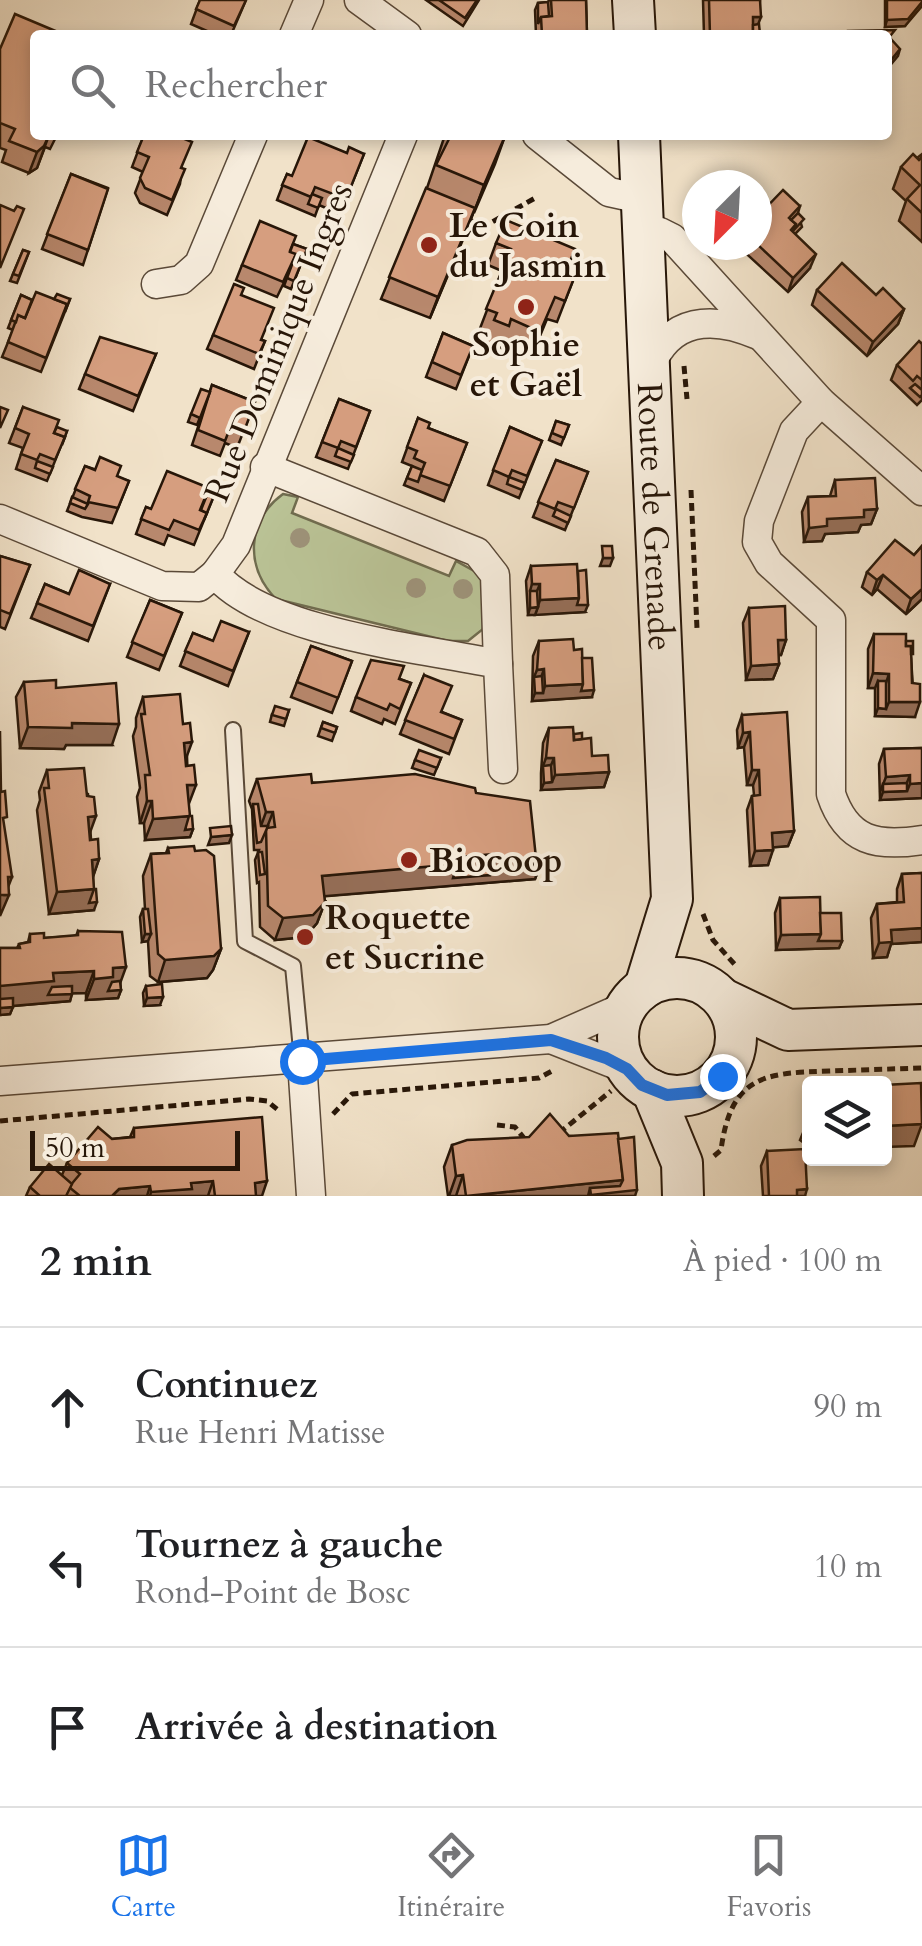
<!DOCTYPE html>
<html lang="fr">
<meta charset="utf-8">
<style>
body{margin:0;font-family:Cardo,serif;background:#f2f2f2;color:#202124}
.controls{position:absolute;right:30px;bottom:30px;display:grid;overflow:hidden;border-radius:10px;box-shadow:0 5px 15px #0003}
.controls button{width:90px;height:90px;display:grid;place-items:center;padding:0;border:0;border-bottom:2px solid #e0e0e0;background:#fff;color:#202124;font:50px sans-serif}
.compass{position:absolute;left:682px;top:170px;width:90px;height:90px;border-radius:50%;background:#fff;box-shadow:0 5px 15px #0003;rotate:204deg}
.scale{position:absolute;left:30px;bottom:25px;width:210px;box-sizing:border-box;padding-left:10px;border:5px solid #271608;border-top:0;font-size:28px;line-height:35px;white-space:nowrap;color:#271608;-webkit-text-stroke:8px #f6ecdc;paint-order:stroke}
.stop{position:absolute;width:30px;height:30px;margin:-22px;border:8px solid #1a73e8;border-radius:50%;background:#fff}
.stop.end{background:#1a73e8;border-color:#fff;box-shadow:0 2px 10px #0008}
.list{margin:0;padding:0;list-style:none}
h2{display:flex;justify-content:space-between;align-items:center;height:130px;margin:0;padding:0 40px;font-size:42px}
h2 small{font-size:32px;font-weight:400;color:#757577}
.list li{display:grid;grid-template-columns:65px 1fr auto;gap:30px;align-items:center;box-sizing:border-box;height:160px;padding:0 40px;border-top:2px solid #e0e0e0}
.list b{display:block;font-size:38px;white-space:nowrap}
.list p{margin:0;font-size:32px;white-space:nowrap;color:#757577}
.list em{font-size:32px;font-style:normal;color:#757577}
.icon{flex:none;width:55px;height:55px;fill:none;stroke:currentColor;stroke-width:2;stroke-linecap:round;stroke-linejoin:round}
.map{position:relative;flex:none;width:922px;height:1196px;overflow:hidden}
.search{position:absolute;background:#fff;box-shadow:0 5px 15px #0003;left:30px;right:30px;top:30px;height:110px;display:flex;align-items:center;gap:25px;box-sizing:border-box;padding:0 35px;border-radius:10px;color:#757577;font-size:38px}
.sheet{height:610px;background:#fff}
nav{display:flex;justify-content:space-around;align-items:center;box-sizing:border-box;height:140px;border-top:2px solid #e0e0e0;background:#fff;font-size:28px;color:#757577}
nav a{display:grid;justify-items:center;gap:5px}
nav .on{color:#1a73e8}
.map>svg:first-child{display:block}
</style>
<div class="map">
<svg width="922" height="1196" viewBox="0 0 922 1196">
<rect width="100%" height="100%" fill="#f1e2c9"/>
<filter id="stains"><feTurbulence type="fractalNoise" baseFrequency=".002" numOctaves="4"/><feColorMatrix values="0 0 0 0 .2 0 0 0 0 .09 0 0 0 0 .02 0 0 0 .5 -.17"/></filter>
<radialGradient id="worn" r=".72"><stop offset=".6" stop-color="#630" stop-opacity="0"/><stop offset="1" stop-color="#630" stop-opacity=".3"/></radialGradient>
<path fill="#bac396" stroke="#706c4f" stroke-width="2.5" d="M283 494 298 497 292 513 449 576 456 561 485 577 483 629 468 641H448L276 599C245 567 246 521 283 494Z"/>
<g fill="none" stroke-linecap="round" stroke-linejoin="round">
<defs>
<path id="lane" d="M233 730 245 941 293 966 302 1060"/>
<g id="street">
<path d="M359 0 407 35"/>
<path d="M294 35 309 0"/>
<path d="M537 135 609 192 641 199"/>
<path d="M644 233 660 232 672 238 821 402 922 491"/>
<path d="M156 284 181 280 199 264 253 135"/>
<path d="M650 367C670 318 712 315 758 335"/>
<path d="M821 402 794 431 759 521 757 542 769 563 831 620V794C847 842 877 847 922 840"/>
<path d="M265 467 477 552 495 575 498 664"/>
<path d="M0 519 162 586 199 587 215 574C266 633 421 648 498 664L503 769"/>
<path d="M215 574 236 545 403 135"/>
<path d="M551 1039 627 1069"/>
<path d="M302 1061 311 1196"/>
<path d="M0 1081 551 1039 626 1006"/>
</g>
<g id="secondary">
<path d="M633 0 635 35"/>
<path id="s1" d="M639 135 672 899 645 987"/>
<circle cx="677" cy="1037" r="59"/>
<path d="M723 999 788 1030 922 1025"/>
<path d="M652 1090 682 1163 683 1196"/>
</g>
</defs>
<use href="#lane" stroke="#5a4938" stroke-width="18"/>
<use href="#street" stroke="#5a4938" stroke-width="31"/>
<use href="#secondary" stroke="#271608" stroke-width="44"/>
<g stroke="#271608" stroke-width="5" stroke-dasharray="8 5" stroke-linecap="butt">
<path d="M469 220 485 226 537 197"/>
<path d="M684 366 687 399"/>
<path d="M691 490 697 629"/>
<path d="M703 914 713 940 737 967"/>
<path d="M333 1114 352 1094 539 1078 554 1070"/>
<path d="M0 1121 249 1099 267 1101 278 1110"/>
<path d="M497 1125 515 1127 527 1142"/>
<path d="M559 1133 611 1091"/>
<path d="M714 1156 721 1150C731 1075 765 1073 829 1071 860 1070 891 1069 922 1068"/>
</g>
<use href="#lane" stroke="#f6ecdc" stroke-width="14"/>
<use href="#street" stroke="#f6ecdc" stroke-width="28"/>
<use href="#secondary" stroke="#f6ecdc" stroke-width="40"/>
</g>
<g fill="#9e937a">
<circle cx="300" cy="538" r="10"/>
<circle cx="416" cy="588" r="10"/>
<circle cx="463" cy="589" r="10"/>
</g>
<g fill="#b8886d" stroke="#271608" stroke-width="2.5">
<path d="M200 0H246L231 35H216L191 24Z"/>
<path d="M426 0H479L463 26Z"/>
<path d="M549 0H586L587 35H536L535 10 538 3 548 2Z"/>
<path d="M703 0H760L758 24 760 35H704Z"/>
<path d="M885 0H922L905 26 885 27Z"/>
<path d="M0 49 35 135H57L50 149 45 147 37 168 29 173 2 162 6 150 0 148Z"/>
<path d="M144 135 182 168 180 184 167 215 140 203 135 193 143 172 132 167Z"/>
<path d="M445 135 505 136 430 318 381 299 427 188Z"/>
<path d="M347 153 364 154 340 214 319 205 315 216 277 200 287 174 292 176Z"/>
<path d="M922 154V242L899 221 906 201 893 189 901 167 917 158Z"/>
<path d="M71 174 108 188 83 265 42 249Z"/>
<path d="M800 206 798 213 802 227 795 234 810 268 788 292 738 246 757 245V217Z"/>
<path d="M496 243 576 273 557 322 547 319 533 353 503 341 501 348 486 342 489 335 479 331 502 271 488 265Z"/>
<path d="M293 244 307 249 291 289 284 286 289 272 277 297 236 280 242 265Z"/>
<path d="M23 250 29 252 17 283 10 281Z"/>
<path d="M817 290 904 309 898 324 867 356 812 305Z"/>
<path d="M21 295 32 300 70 299 41 372 2 357 13 330 8 328Z"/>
<path d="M241 295 262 340 265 341 254 369 207 349 213 335Z"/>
<path d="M443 333 473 346 456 389 426 377Z"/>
<path d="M922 343V400L917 405 891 380 897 365Z"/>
<path d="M156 354 133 411 79 389 85 374Z"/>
<path d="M212 385 255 402 237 448 225 443 220 456 192 445Z"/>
<path d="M210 392 197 425 188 422 191 414Z"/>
<path d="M339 399 370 411 348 469 316 457Z"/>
<path d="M23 407 54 433 67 431 47 481 16 469 23 448 9 443Z"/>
<path d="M418 418 428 428 467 443 444 501 404 485 412 466 402 462Z"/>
<path d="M556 421 569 425 561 445 549 440Z"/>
<path d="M510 427 542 441 519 498 488 485Z"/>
<path d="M556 460 588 472 565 530 533 517Z"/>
<path d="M85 466 129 481 112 523 82 517 67 511Z"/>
<path d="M835 480 877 509 871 524 861 525 858 532 825 534 822 541 804 542 802 512 808 497 830 496Z"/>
<path d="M207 495 213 498 194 545 168 535 164 545 136 534 146 507 151 509Z"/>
<path d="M922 546V599L906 614 877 589 872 595 862 587 867 572 914 555Z"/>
<path d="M0 556 30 565 5 629 0 627Z"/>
<path d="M531 566 585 612 528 615 526 581Z"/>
<path d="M45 584 69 594 110 584 88 641 31 618Z"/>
<path d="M150 600 182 613 159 670 127 657Z"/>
<path d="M749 608 786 640 781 655H778L779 664 773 679 746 680 743 623Z"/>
<path d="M249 632 228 686 180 666 193 633 213 641Z"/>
<path d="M874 634 906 641 911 658 915 717 875 716V688H868V649Z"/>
<path d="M539 641 574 650 582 658 592 697 532 701 533 656Z"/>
<path d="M311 646 352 661 332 713 291 697Z"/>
<path d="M424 675 442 712 462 720 449 754 400 734Z"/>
<path d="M400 679 411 683 395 724 384 719 382 724 351 711 356 697Z"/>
<path d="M24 682 56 688 112 745H66L64 749 20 748 16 697Z"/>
<path d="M143 697 183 724 187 756 189 816 193 829 190 837 145 840 144 823H140L137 797 140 788 133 736 136 727V718Z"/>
<path d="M289 710 284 726 270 722 272 714Z"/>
<path d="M742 715 794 831 788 846 773 847 768 865 750 866 747 810 752 796 754 795 753 785H747L744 747 738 748 737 730Z"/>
<path d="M323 722 337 727 332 741 318 736Z"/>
<path d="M549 728 574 734 582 739 592 756 609 772 604 787 541 790V773L543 743Z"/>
<path d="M922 748V798L880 800 879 764 884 749Z"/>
<path d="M441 758 434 775 412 768 415 760Z"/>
<path d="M47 770 88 794 91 839 99 859 93 876 94 910 49 914 37 810 40 800 39 792Z"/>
<path d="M257 779 476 793 538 871 535 879 324 896 325 902 317 923 305 937 275 940 260 927 259 882 257 883 255 860 259 850H254L252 809 249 801Z"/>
<path d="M168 848 221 949 213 970 207 978 158 982 150 976 148 941 142 942 140 917 143 909H145L143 876 151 854 166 853Z"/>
<path d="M922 873V942L891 944 887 957 873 958 871 918 877 904 897 902V889L902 874Z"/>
<path d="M780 898 842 941 839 948 776 950 775 913Z"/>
<path d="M78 931 120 981 121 990 118 998 86 1000V993H72L70 1001 13 1006 10 1014 0 1015V948H17L19 944 28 942 30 934 44 938 76 936Z"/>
<path d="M146 986 160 1005 144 1006 143 993Z"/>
<path d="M810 1116V1147L800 1140Z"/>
<path d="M134 1128 262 1196H26L30 1187 62 1175 67 1163 112 1139 130 1137Z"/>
<path d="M569 1136 618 1139 635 1196H448L444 1167 452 1145Z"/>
<path d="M767 1151 805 1196H763L761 1166Z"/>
</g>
<g fill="#966f59" stroke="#271608" stroke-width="2.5">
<path d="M922 2V6L905 26 885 27 887 20Z"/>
<path d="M753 17H761L755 32H750Z"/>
<path d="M900 49 898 56 887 69V65Z"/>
<path d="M49 135 37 168 29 173 37 152Z"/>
<path d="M505 136 495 164 474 213 484 185Z"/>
<path d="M475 208 467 230 430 318 438 297Z"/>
<path d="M816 254 810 268 788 292 793 278Z"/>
<path d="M904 309 898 324 867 356 873 342Z"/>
<path d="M877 509 871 524 861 525 858 532 825 534 822 541 804 542 809 528 827 519 864 510Z"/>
<path d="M603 558H613L610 566H600Z"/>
<path d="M883 575 877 589 872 595 877 580Z"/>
<path d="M532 584H540L534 598 530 591Z"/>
<path d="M922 589V599L906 614 911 599Z"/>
<path d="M579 598 588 605 585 612 535 615 540 600Z"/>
<path d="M538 607 535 615H528L530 608Z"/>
<path d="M778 640H786L781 655H772Z"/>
<path d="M779 664 773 679 746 680 751 666Z"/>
<path d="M544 669 539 684 534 677 537 670Z"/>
<path d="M873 673 889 674 884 689 878 681 875 688H868Z"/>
<path d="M583 684 594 690 592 697 532 701 535 693H543L545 686Z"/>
<path d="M889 702H920L915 717 875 716 878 708 886 709Z"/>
<path d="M72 723 119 724 112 745H66L64 749 20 748 28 727Z"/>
<path d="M750 732 744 747 738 748 743 733Z"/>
<path d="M192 742 184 764V743Z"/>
<path d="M546 758H554L548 773 543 766Z"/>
<path d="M752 770H759L753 785H747Z"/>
<path d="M609 772 604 787 541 790 544 783 552 782 555 775Z"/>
<path d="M910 775 904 790 883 784 880 792 886 777Z"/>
<path d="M922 783V798L880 800 883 792 907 791 910 784Z"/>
<path d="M187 785H196L188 806Z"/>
<path d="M147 801H152L144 823H140Z"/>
<path d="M266 812H273L266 830 258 834Z"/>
<path d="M96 816 88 838V817Z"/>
<path d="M190 816 193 829 190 837 145 840 153 819Z"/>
<path d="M794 831 788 846 767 848 772 833Z"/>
<path d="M232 835 229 843 208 845 211 837Z"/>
<path d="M773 850 768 865 750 866 755 851Z"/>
<path d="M494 854 486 875H490L495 861 536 858 538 871 535 879 315 897 322 876Z"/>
<path d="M99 859 92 880V860Z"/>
<path d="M8 877H12L5 895H9L0 916V895Z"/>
<path d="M94 889 97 902 94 910 49 914 57 892Z"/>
<path d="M325 902 317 923 305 937 275 940 283 918Z"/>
<path d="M922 928V942L891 944 887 957 873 958 879 943 891 930Z"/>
<path d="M145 934H151L148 941 142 942Z"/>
<path d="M821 934 842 941 839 948 776 950 781 935Z"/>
<path d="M221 949 213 970 207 978 158 982 165 960Z"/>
<path d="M126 967 118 989 121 990 118 998 86 1000 94 979 113 968Z"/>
<path d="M94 971 86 993 49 994H72L70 1001 0 1007V986L53 973Z"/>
<path d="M163 997 160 1005 144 1006 147 998Z"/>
<path d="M13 1007 10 1014 0 1015V1008Z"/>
<path d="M922 1124 914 1146 884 1147V1126Z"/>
<path d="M463 1175 456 1196H449L456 1176Z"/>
<path d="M623 1180 637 1190 635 1196H591L590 1188 588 1196H466Z"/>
<path d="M213 1181 208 1196H150L151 1192 191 1183Z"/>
<path d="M267 1181 262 1196H250L255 1183Z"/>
<path d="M150 1186 147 1196H112L119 1189Z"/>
<path d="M807 1189 805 1196H794L797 1190Z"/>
</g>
<g fill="#d69e7f" stroke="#271608" stroke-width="2.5">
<path d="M200 0H246L234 26 196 9Z"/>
<path d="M439 0H477L465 18Z"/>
<path d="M551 0H586L587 35H542L541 17 552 16Z"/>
<path d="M709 0H760L761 17H753V35H710Z"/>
<path d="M887 0H922V2L908 19 887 20Z"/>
<path d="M548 2 549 16 541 17 538 24V3Z"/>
<path d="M15 14 65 35H35V135H49L44 146 37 152 9 141 15 129 0 123V49Z"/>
<path d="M759 24 760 35H753V25Z"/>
<path d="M895 30 887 40V35H848V31Z"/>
<path d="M891 39 900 49 887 65V44Z"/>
<path d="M144 135H175L192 142 181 168 185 169 172 200 145 188 140 178 149 157 137 152Z"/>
<path d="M451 135 505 136 484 185 436 165Z"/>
<path d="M308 137 347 153 349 147 364 154 346 199 315 187 311 197 282 185 287 174 292 176Z"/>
<path d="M913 154 919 160 922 157V213L907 199 920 185 901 167Z"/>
<path d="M71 174 108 189 88 250 47 234Z"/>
<path d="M426 188 475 208 438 297 389 277Z"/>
<path d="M783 190 800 206 789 218 796 224 791 230 816 254 793 278 757 244V232L759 229 757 227V217Z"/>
<path d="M312 194 322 198 318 208 308 204Z"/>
<path d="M0 205 14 211 17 206 24 209 0 268Z"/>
<path d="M798 213 804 219 793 231 796 224 791 220Z"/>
<path d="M506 220 575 249 567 269 576 273 565 301 555 297 540 332 511 319 509 326 494 320 497 313 486 309 511 249 496 243Z"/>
<path d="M260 221 296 236 290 251 296 254 283 282 242 265Z"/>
<path d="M293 244 307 249 294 281 287 278 296 254 290 252Z"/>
<path d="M23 250 29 252 19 276 13 274Z"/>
<path d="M842 263 876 295 883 288 904 309 873 342 817 290Z"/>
<path d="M234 284 244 288 241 295 274 308 261 340 265 341 259 354 213 335Z"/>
<path d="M36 292 67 304 46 358 8 342 18 315 25 318Z"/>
<path d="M57 294 70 299 65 312 67 304 54 299Z"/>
<path d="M21 295 32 300 25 318 18 315 16 322 11 320Z"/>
<path d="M443 333 473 346 461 375 432 362Z"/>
<path d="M100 337 156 354 138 396 85 374Z"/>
<path d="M919 341 922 344V380L917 376 913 381 897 365Z"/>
<path d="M915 384 922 390V395L920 397 910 388Z"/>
<path d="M212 385 255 402 243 434 230 428 225 441 198 430Z"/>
<path d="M201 389 210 392 200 418 191 414Z"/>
<path d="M339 399 370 411 356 447 341 441 338 448 322 442Z"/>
<path d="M0 407 8 410 0 428Z"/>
<path d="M23 407 59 420 54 433 65 437 55 460 40 454 37 460 21 454 29 434 15 428Z"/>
<path d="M418 418 430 423 428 428 467 443 450 486 420 475 425 463 414 458 417 451 407 447Z"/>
<path d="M556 421 569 425 564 438 552 433Z"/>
<path d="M57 427 67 431 62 445 65 437 54 433Z"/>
<path d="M510 427 542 441 527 476 512 470 509 477 493 470Z"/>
<path d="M338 448 354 455 351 462 335 456Z"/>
<path d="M100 457 121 466 117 476 129 481 118 508 88 502 90 496 75 489 85 466 95 470Z"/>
<path d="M556 460 588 472 574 508 558 502 555 509 538 502Z"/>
<path d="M37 461 53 467 50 474 35 468Z"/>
<path d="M412 466 422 470 418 482 407 478Z"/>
<path d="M167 471 209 488 200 510 207 513 199 530 174 520 169 530 141 519 146 507 151 509Z"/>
<path d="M509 477 525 483 522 490 507 484Z"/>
<path d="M875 478 877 509 864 510V517L827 519V526L809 528 808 497 836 496 835 480Z"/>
<path d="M207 495 213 498 204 520 207 513 201 510Z"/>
<path d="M72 497 88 504 85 509 70 503Z"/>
<path d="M556 509 571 516 568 523 553 516Z"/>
<path d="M895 540 914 555 922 546V589L911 599 883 575 877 580 867 572Z"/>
<path d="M602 546H612L613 558H603Z"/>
<path d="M0 556 30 565 10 614 0 610Z"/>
<path d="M577 564 579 598 540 600V584H532L531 566Z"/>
<path d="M79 570 110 584 93 626 37 603 45 584 69 594Z"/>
<path d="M586 570 588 605H577L579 598 578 571Z"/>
<path d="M530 591H537L538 607 530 608Z"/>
<path d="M150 600 182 613 164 656 132 642Z"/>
<path d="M785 606 786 640H778L779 664 751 666 749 608Z"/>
<path d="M221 621 249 632 233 671 185 651 193 633 213 641Z"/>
<path d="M874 634H906V646H911L912 683 920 684V702H889V674L873 673Z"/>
<path d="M573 639 574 650 582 649 583 684 545 686 544 669 537 670 539 641Z"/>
<path d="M906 641H913V654H911V646H906Z"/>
<path d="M311 646 352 661 338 698 297 682Z"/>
<path d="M582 658H592L594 690 581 691 583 684Z"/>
<path d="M371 660 404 666 399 679 411 683 400 709 390 704 387 710 356 697Z"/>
<path d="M424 675 452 686 441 712 462 720 454 739 405 720Z"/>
<path d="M542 676 543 693H535L534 677Z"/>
<path d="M56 680V688L116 683 119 724 72 723V728L28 727 24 682Z"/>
<path d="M878 681H886V709L878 708Z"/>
<path d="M180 694 183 724 190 723 192 742 184 743 186 766 194 765 196 785H187L190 816 153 819 152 801H147L145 775H150L141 714H145L143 697Z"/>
<path d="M275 706 289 710 286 719 272 715Z"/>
<path d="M787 712 794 831 772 833 773 850 755 851 752 796 760 795 759 770H752L750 732 743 733 742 715Z"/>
<path d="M323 722 337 727 335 733 321 728Z"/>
<path d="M573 727 574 740 591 738 592 756 608 755 609 772 555 775 554 758H546L549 728Z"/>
<path d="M0 731 1 792 5 791 7 817 3 818 12 877H8L9 895H0Z"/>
<path d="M582 733V739L574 740V734Z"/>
<path d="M922 748V783L910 784V775L886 777 884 749Z"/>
<path d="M419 750 441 758 437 768 415 760Z"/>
<path d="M551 765 552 782 544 783 543 766Z"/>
<path d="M84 768 87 796 94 797 96 816 88 817 90 840 98 839 99 859 92 860 94 889 57 892 44 788H49L47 770Z"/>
<path d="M311 774 312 783 415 774 475 788 476 793 530 801 536 858 495 861 494 854 458 857V864L322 876 325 902 313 915 283 918 268 906 266 828 275 827 273 812H266L257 779Z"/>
<path d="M907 783V791L883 792V784Z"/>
<path d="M253 804H258L261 826H268L261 842 257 843Z"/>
<path d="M189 816H192L193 829 185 830Z"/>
<path d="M231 826 232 835 211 837 210 828Z"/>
<path d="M194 846 195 851 206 850 214 856 221 949 214 956 165 960 158 954 151 854 169 853 168 848Z"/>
<path d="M258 852H262L265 874 260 875Z"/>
<path d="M536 853 538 871H531L536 858Z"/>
<path d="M489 868 490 875 453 878 455 871Z"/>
<path d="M922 873V928L891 930 892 942 879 943 877 904 904 902 902 874Z"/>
<path d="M94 889H96L97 902 89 903Z"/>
<path d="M820 897 821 934 781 935 780 898Z"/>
<path d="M143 909H148L151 934H145Z"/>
<path d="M820 913H841L842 941H818L821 934Z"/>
<path d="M78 931 122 932 126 967 113 968V977L94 979V971L53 973 54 981 0 986V948H20L19 944 30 942V934L44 933V938L78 935Z"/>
<path d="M120 981 121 990 108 991 112 982Z"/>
<path d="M162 984 163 997 147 998 146 986Z"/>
<path d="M72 986V994L48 995 52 987Z"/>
<path d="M13 998V1007L0 1008V999Z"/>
<path d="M921 1083 922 1124 884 1126V1085Z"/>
<path d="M550 1114 569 1136 618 1133 623 1180 466 1196 463 1175 456 1176 452 1145 467 1140 529 1137Z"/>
<path d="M262 1117 267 1181 255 1183 256 1196H215L213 1181 191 1183 192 1189 151 1192 150 1186 119 1189 112 1196H80L69 1187 80 1174 67 1163 98 1127 112 1139 134 1137V1128Z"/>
<path d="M634 1137 637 1190 591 1195 590 1188 620 1186 623 1180 618 1139Z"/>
<path d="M805 1149 807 1189 797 1190V1196H769L767 1151Z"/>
<path d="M49 1164 72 1184 66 1196H40L30 1187Z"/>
</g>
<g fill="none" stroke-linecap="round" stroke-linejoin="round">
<path stroke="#1a73e8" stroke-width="12" d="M302 1061 551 1040 606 1058 627 1069 642 1085 667 1095 700 1092 722 1076"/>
</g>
<g fill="#8f2418" stroke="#f6ecdc" stroke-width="4">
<circle cx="429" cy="245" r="10"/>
<circle cx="526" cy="307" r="10"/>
<circle cx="409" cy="860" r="10"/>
<circle cx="305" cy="937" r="10"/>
</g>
<g text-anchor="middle" stroke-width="8" stroke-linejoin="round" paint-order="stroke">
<g font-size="35" font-weight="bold" fill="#271608" stroke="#f6ecdc" text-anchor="start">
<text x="449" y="237">Le Coin<tspan x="449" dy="40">du Jasmin</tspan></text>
<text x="526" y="356" text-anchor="middle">Sophie<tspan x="526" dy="40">et Gaël</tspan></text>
<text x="429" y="872">Biocoop</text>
<text x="325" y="929">Roquette<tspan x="325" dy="40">et Sucrine</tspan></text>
</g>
<g font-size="35" fill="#271608" stroke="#f6ecdc">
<text transform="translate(278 342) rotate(-68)" y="12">Rue Dominique Ingres</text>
<text dy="12" stroke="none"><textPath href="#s1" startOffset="382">Route de Grenade</textPath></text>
</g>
</g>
<rect width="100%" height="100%" filter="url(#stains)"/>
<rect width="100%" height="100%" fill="url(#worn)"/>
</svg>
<div class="controls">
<button><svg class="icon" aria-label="layers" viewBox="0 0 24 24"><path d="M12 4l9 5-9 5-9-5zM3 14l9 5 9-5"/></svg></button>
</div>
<svg class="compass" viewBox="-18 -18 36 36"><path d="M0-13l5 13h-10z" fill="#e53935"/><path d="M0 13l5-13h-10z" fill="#757577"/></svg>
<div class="scale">50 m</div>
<div class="stop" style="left:302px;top:1061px"></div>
<div class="stop end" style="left:722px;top:1076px"></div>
<div class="search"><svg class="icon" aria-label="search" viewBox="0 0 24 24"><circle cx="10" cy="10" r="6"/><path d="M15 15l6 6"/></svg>Rechercher</div>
</div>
<section class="sheet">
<h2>2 min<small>À pied · 100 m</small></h2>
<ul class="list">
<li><svg class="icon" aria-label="ahead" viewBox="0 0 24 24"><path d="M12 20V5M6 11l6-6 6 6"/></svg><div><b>Continuez</b><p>Rue Henri Matisse</p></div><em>90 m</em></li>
<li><svg class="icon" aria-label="left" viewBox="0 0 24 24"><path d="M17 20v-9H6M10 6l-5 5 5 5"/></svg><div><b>Tournez à gauche</b><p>Rond-Point de Bosc</p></div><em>10 m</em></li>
<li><svg class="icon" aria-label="arrive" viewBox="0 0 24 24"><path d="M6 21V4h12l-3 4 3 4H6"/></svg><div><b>Arrivée à destination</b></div></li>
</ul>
</section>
<nav>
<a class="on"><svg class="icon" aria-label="map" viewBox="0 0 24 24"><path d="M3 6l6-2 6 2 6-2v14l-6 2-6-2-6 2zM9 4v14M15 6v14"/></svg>Carte</a>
<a><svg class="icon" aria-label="directions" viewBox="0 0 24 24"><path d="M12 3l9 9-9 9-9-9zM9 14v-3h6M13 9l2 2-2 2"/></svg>Itinéraire</a>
<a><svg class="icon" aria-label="saved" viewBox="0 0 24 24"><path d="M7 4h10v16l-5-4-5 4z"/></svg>Favoris</a>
</nav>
